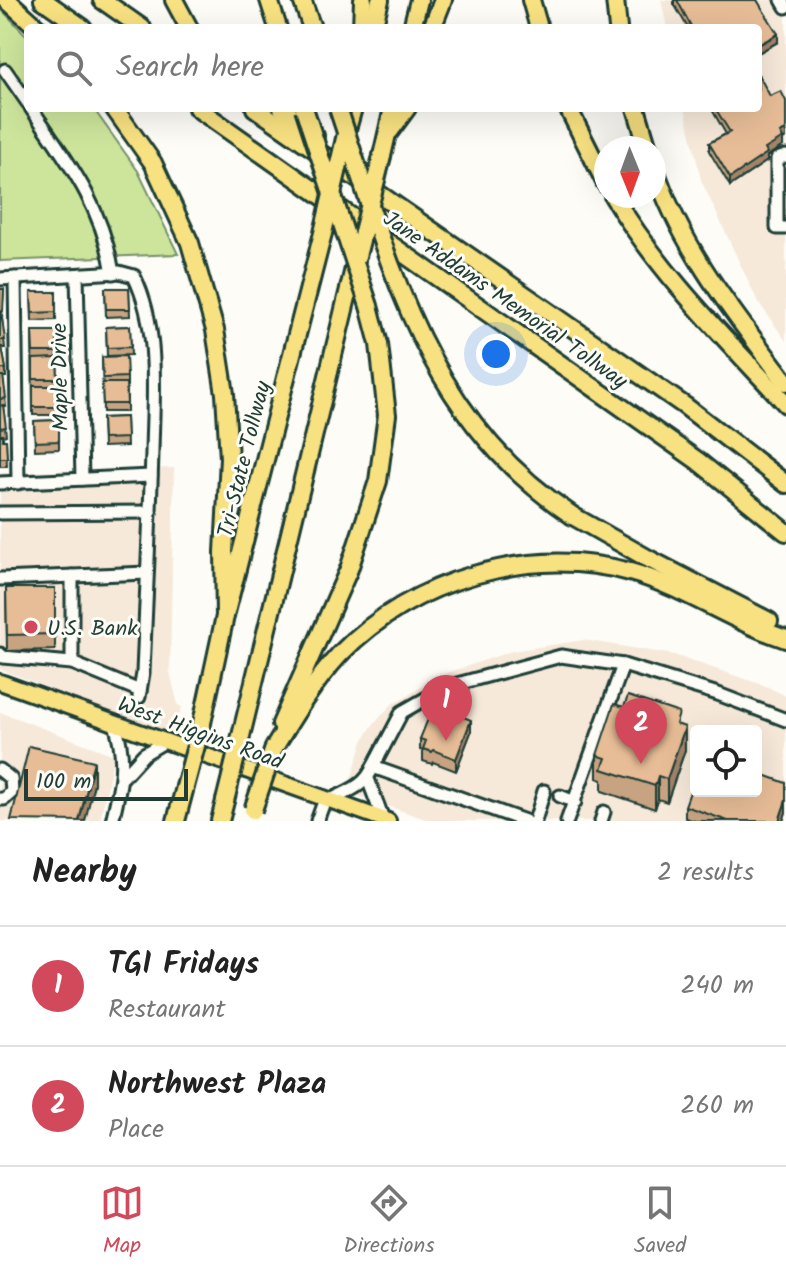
<!DOCTYPE html>
<style>
body{margin:0;font-family:Kalam,sans-serif;background:#f6f6f6;color:#222}
.controls{position:absolute;right:24px;bottom:24px;display:grid;overflow:hidden;border-radius:8px;box-shadow:0 8px 32px #0002}
.controls button{width:72px;height:72px;display:grid;place-items:center;padding:0;border:0;border-bottom:2px solid #e0e0e0;background:#fff;color:#222;font:40px sans-serif}
.compass{position:absolute;left:594px;top:136px;width:72px;height:72px;border-radius:50%;background:#fff;box-shadow:0 8px 32px #0002;rotate:179deg}
.scale{position:absolute;left:24px;bottom:20px;width:164px;box-sizing:border-box;padding-left:8px;border:4px solid #1f3d34;border-top:0;font-size:22px;line-height:28px;white-space:nowrap;color:#1f3d34;-webkit-text-stroke:6px #fdfcf7;paint-order:stroke}
.you{position:absolute;left:496px;top:354px;width:28px;height:28px;margin:-20px;border:6px solid #fff;border-radius:50%;background:#1a73e8;box-shadow:0 0 0 12px #1a73e833}
.badge{display:grid;place-items:center;width:52px;height:52px;border-radius:50%;background:#d1495b;color:#fff;font-size:26px;font-weight:700}
.pin{position:absolute;translate:-50% -66px;filter:drop-shadow(0 2px 4px #0008)}
.pin::after{content:'';position:absolute;top:42px;width:28px;height:24px;background:inherit;clip-path:polygon(0 0,100% 0,50% 100%)}
.list{margin:0;padding:0;list-style:none}
h2{display:flex;justify-content:space-between;align-items:center;height:104px;margin:0;padding:0 32px;font-size:34px}
h2 small{font-size:26px;font-weight:400;color:#767676}
.list li{display:grid;grid-template-columns:52px 1fr auto;gap:24px;align-items:center;box-sizing:border-box;height:120px;padding:0 32px;border-top:2px solid #e0e0e0}
.list b{display:block;font-size:30px;white-space:nowrap}
.list p{margin:0;font-size:26px;white-space:nowrap;color:#767676}
.list em{font-size:26px;font-style:normal;color:#767676}
.icon{flex:none;width:44px;height:44px;fill:none;stroke:currentColor;stroke-width:2;stroke-linecap:round;stroke-linejoin:round}
.map{position:relative;flex:none;width:786px;height:821px;overflow:hidden}
.search{position:absolute;background:#fff;box-shadow:0 8px 32px #0002;left:24px;right:24px;top:24px;height:88px;display:flex;align-items:center;gap:20px;box-sizing:border-box;padding:0 28px;border-radius:8px;color:#767676;font-size:30px}
.sheet{height:344px;background:#fff}
nav{display:flex;justify-content:space-around;align-items:center;box-sizing:border-box;height:112px;border-top:2px solid #e0e0e0;background:#fff;font-size:22px;color:#767676}
nav a{display:grid;justify-items:center;gap:4px}
nav .on{color:#d1495b}
.map>svg:first-child{display:block}
</style>
<div class="map">
<svg width="786" height="821" viewBox="0 0 786 821">
<rect width="100%" height="100%" fill="#fdfcf7"/>
<filter id="ink" filterUnits="userSpaceOnUse"><feTurbulence type="fractalNoise" baseFrequency=".0125" numOctaves="2"/><feDisplacementMap in="SourceGraphic" scale="16" xChannelSelector="R" yChannelSelector="G"/><feConvolveMatrix kernelMatrix="1 2 1 2 8 2 1 2 1" color-interpolation-filters="sRGB"/></filter>
<g filter="url(#ink)">
<g fill="#f6e9da" fill-rule="evenodd">
<path d="M661 0H786V341L757 300 701 180 685 108H758V28H667Z"/>
<path d="M174 468 170 672 178 705 182 707 173 736 0 669V473Z"/>
<path d="M584 640 674 655 766 686 786 696V821H431L347 792 363 741 372 726 392 704 444 674 512 651ZM696 731H756V791H696Z"/>
<path d="M0 712 114 755 100 821H0Z"/>
</g>
<path fill="#cce59b" stroke="#769168" stroke-width="2" d="M0 8 28 37V108H93L138 171 178 254 0 261Z"/>
<g fill="none" stroke-linecap="round" stroke-linejoin="round">
<defs>
<g id="minor">
<path d="M782 0 786 7"/>
<path d="M5 70 28 103"/>
<path d="M31 108C69 163 102 205 113 273"/>
<path d="M786 156 777 159V228H786"/>
<path d="M77 275 82 479"/>
<path d="M15 278 18 483"/>
<path d="M0 279 119 272 134 276C160 329 153 395 152 452 150 526 146 599 143 673L139 697"/>
<path d="M0 483 151 476"/>
<path d="M0 513 150 512"/>
<path d="M0 579 147 573"/>
<path d="M0 654 3 657 72 663 140 691"/>
<path d="M72 663V576"/>
<path d="M0 770 11 779 12 792 4 799H0"/>
<path d="M123 777 144 754 164 742"/>
<path d="M368 779 383 819"/>
<path d="M560 796 575 802"/>
<path d="M329 801C347 791 365 787 373 767"/>
<path d="M112 821C121 784 127 761 115 724"/>
<path d="M317 821 325 799"/>
<path d="M525 821 373 767 402 712 446 687 561 656 623 665 718 694 786 720"/>
<path d="M535 821 544 791"/>
<path d="M567 821 623 665"/>
<path d="M601 821 604 812"/>
</g>
<path id="major" d="M0 682 388 821"/>
<g id="highway">
<path d="M7 0 38 28"/>
<path d="M43 0 83 28"/>
<path d="M102 0 142 28"/>
<path d="M174 0 189 28"/>
<path d="M269 0 278 28"/>
<path d="M302 0 312 28"/>
<path d="M531 0 539 28"/>
<path d="M615 0 618 28"/>
<path d="M362 28 363 0"/>
<path d="M373 28 380 0"/>
<path d="M412 28 419 0"/>
<path d="M432 28 443 0"/>
<path d="M114 108 153 163 190 243 215 330 225 394 229 458 224 552 225 616"/>
<path d="M197 108 698 461 786 532"/>
<path d="M255 108 685 406 786 484"/>
<path d="M282 108 315 136"/>
<path d="M568 108 606 184"/>
<path d="M636 108 648 148"/>
<path d="M390 131 407 108"/>
<path d="M346 133 353 108"/>
<path d="M382 156 393 108"/>
<path d="M654 166C680 247 735 315 786 382"/>
<path d="M613 196C660 274 725 338 786 404"/>
<path d="M573 516 647 558 769 621"/>
<path d="M202 723 225 616 323 233"/>
<path d="M281 724 349 569 378 481 387 415 379 344 369 306"/>
<path d="M241 736 356 260"/>
<path d="M274 748C294 715 314 682 340 654 413 579 529 545 630 572 685 587 732 622 786 639"/>
<path d="M176 821 185 787"/>
<path d="M220 821 225 801"/>
</g>
</defs>
<use href="#minor" stroke="#1f3d34" stroke-width="17"/>
<use href="#major" stroke="#1f3d34" stroke-width="20"/>
<use href="#highway" stroke="#1f3d34" stroke-width="22"/>
<use href="#minor" stroke="#fdfcf7" stroke-width="11"/>
<use href="#major" stroke="#f8e181" stroke-width="14"/>
<use href="#highway" stroke="#f8e181" stroke-width="16"/>
<defs>
<g id="highway-bridge">
<path d="M304 108 369 306"/>
<path d="M338 108C391 266 425 418 573 516"/>
<path d="M323 233 346 134"/>
<path d="M357 256 382 156"/>
<path d="M185 787 202 723"/>
<path d="M225 801 241 736"/>
<path d="M253 810 274 748"/>
</g>
</defs>
<use href="#highway-bridge" stroke="#1f3d34" stroke-width="22" stroke-linecap="butt"/>
<use href="#highway-bridge" stroke="#f8e181" stroke-width="16"/>
</g>
<g fill="#c7a382" stroke="#1f3d34" stroke-width="2">
<path d="M674 0H757L778 42 758 53V28H688L674 4Z"/>
<path d="M770 96 786 101V138L783 140V146L767 156V161L730 186 709 151V143L726 134 711 108H758Z"/>
<path d="M105 288H129L130 316 106 317Z"/>
<path d="M0 289H4L2 319 5 348H2L6 369V377H3L6 406H3L6 435 3 436V440H6L7 466H0Z"/>
<path d="M31 292H56V320L32 321Z"/>
<path d="M130 326 131 355 107 356 106 327Z"/>
<path d="M32 331H57L58 415H33Z"/>
<path d="M102 357 127 377V412H103Z"/>
<path d="M126 417 127 446 103 447 102 418Z"/>
<path d="M59 420V449L35 450 34 421Z"/>
<path d="M6 588H55V650L7 651Z"/>
<path d="M456 711 454 714 471 732 456 771 433 762 432 764 423 761V751L420 750V739L436 716Z"/>
<path d="M679 725 685 750 667 802 658 799 655 809 602 791V780L597 778V755Z"/>
<path d="M786 783V812L783 821H695L685 818V806Z"/>
</g>
<g fill="#a2846a" stroke="#1f3d34" stroke-width="2">
<path d="M778 34V42L758 53V45Z"/>
<path d="M786 130V138L783 140V146L767 156V161L730 186V178L765 149 780 133Z"/>
<path d="M456 699V711L451 724V712Z"/>
<path d="M471 720V732L456 771V759Z"/>
<path d="M685 727V750L667 802V779Z"/>
<path d="M94 761V784L85 821H79Z"/>
<path d="M658 776V799L655 809V786Z"/>
<path d="M786 800V812L783 821H779Z"/>
</g>
<g fill="#e7bd97" stroke="#1f3d34" stroke-width="2">
<path d="M677 0H757L778 34 758 45V28H692Z"/>
<path d="M758 74 770 96 781 91 786 101V130L780 133 783 138 765 149 767 153 730 178 709 143 730 132 715 108H758Z"/>
<path d="M105 288H129L130 309H106Z"/>
<path d="M0 289H4L3 311 0 312Z"/>
<path d="M31 292H56V312L32 313Z"/>
<path d="M0 318H2L5 340H0Z"/>
<path d="M130 326 131 347 107 348 106 327Z"/>
<path d="M32 331H57V352H33Z"/>
<path d="M0 347H2L6 369H0Z"/>
<path d="M126 356 127 377 103 378 102 357Z"/>
<path d="M57 358 58 379H33V359Z"/>
<path d="M0 376H3L6 398 0 399Z"/>
<path d="M102 383H126L127 404H103Z"/>
<path d="M33 386H57L58 407H33Z"/>
<path d="M3 405 6 427 0 428V406Z"/>
<path d="M126 417 127 438 103 439 102 418Z"/>
<path d="M59 420V441L35 442 34 421Z"/>
<path d="M0 435H3V440H6L7 458H0Z"/>
<path d="M6 588H55V634L7 635Z"/>
<path d="M444 695 456 699 451 712 471 720 456 759 433 750 432 752 423 749 426 741 420 739 430 714 436 716Z"/>
<path d="M628 696 679 713 676 724 685 727 667 779 658 776 655 786 602 769 606 758 597 755 614 704 624 707Z"/>
<path d="M29 746 94 761 79 821 11 820Z"/>
<path d="M756 772 786 783V800L779 821H728L685 806 696 775V791H756Z"/>
</g>
</g>
<circle fill="#d1495b" stroke="#fdfcf7" stroke-width="3" cx="31" cy="627" r="8"/>
<g text-anchor="middle" stroke-width="6" stroke-linejoin="round" paint-order="stroke">
<g font-size="22" fill="#1f3d34" stroke="#fdfcf7">
<text transform="translate(506 299) rotate(35)" y="8">Jane Addams Memorial Tollway</text>
<text transform="translate(59 377) rotate(-91)" y="8">Maple Drive</text>
<text transform="translate(243 459) rotate(-76)" y="8">Tri-State Tollway</text>
<text transform="translate(201 732) rotate(20)" y="8">West Higgins Road</text>
</g>
<g font-size="22" fill="#1f3d34" stroke="#fdfcf7" text-anchor="start">
<text x="47" y="635">U.S. Bank</text>
</g>
</g>
</svg>
<div class="controls">
<button><svg class="icon" aria-label="locate" viewBox="0 0 24 24"><circle cx="12" cy="12" r="6"/><path d="M12 2v4M12 18v4M2 12h4M18 12h4"/></svg></button>
</div>
<svg class="compass" viewBox="-18 -18 36 36"><path d="M0-13l5 13h-10z" fill="#e53935"/><path d="M0 13l5-13h-10z" fill="#767676"/></svg>
<div class="scale">100 m</div>
<div class="you"></div>
<div class="pin badge" style="left:446px;top:741px">1</div>
<div class="pin badge" style="left:641px;top:764px">2</div>
<div class="search"><svg class="icon" aria-label="search" viewBox="0 0 24 24"><circle cx="10" cy="10" r="6"/><path d="M15 15l6 6"/></svg>Search here</div>
</div>
<section class="sheet">
<h2>Nearby<small>2 results</small></h2>
<ul class="list">
<li><span class="badge">1</span><div><b>TGI Fridays</b><p>Restaurant</p></div><em>240 m</em></li>
<li><span class="badge">2</span><div><b>Northwest Plaza</b><p>Place</p></div><em>260 m</em></li>
</ul>
</section>
<nav>
<a class="on"><svg class="icon" aria-label="map" viewBox="0 0 24 24"><path d="M3 6l6-2 6 2 6-2v14l-6 2-6-2-6 2zM9 4v14M15 6v14"/></svg>Map</a>
<a><svg class="icon" aria-label="directions" viewBox="0 0 24 24"><path d="M12 3l9 9-9 9-9-9zM9 14v-3h6M13 9l2 2-2 2"/></svg>Directions</a>
<a><svg class="icon" aria-label="saved" viewBox="0 0 24 24"><path d="M7 4h10v16l-5-4-5 4z"/></svg>Saved</a>
</nav>
